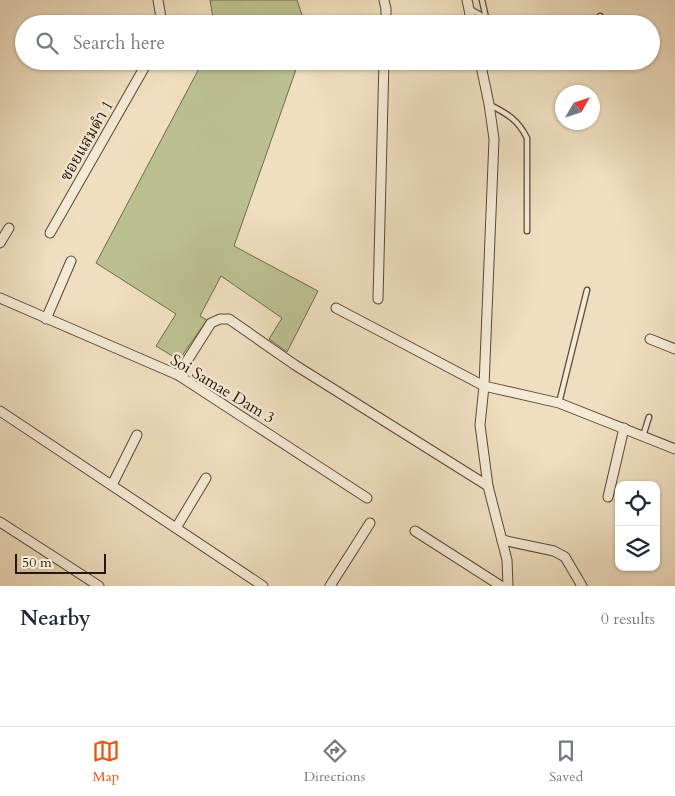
<!DOCTYPE html>
<meta charset="utf-8">
<style>
body{margin:0;font-family:Cardo,"Noto Serif Thai",serif;background:#f6f6f7;color:#1f2937}
.controls{position:absolute;right:15px;bottom:15px;display:grid;overflow:hidden;border-radius:10px;box-shadow:0 1px 4px #0004}
.controls button{width:45px;height:45px;display:grid;place-items:center;padding:0;border:0;border-bottom:1px solid #e0e1e3;background:#fff;color:#1f2937;font:25px sans-serif}
.compass{position:absolute;left:555px;top:85px;width:45px;height:45px;border-radius:50%;background:#fff;box-shadow:0 1px 4px #0004;rotate:51deg}
.scale{position:absolute;left:15px;bottom:12px;width:91px;box-sizing:border-box;padding-left:5px;border:2px solid #251608;border-top:0;font-size:14px;line-height:18px;white-space:nowrap;color:#251608;-webkit-text-stroke:4px #f5ead5;paint-order:stroke}
.list{margin:0;padding:0;list-style:none}
h2{display:flex;justify-content:space-between;align-items:center;height:65px;margin:0;padding:0 20px;font-size:21px}
h2 small{font-size:16px;font-weight:400;color:#747a83}
.icon{flex:none;width:28px;height:28px;fill:none;stroke:currentColor;stroke-width:2;stroke-linecap:round;stroke-linejoin:round}
.map{position:relative;flex:none;width:675px;height:586px;overflow:hidden}
.search{position:absolute;background:#fff;box-shadow:0 1px 4px #0004;left:15px;right:15px;top:15px;height:55px;display:flex;align-items:center;gap:12px;box-sizing:border-box;padding:0 18px;border-radius:28px;color:#747a83;font-size:19px}
.sheet{height:140px;background:#fff}
nav{display:flex;justify-content:space-around;align-items:center;box-sizing:border-box;height:70px;border-top:1px solid #e0e1e3;background:#fff;font-size:14px;color:#747a83}
nav a{display:grid;justify-items:center;gap:2px}
nav .on{color:#ea580c}
.map>svg:first-child{display:block}
</style>
<div class="map">
<svg width="675" height="586" viewBox="0 0 675 586">
<rect width="100%" height="100%" fill="#efdebf"/>
<filter id="stains"><feTurbulence type="fractalNoise" baseFrequency=".004" numOctaves="4"/><feColorMatrix values="0 0 0 0 .2 0 0 0 0 .09 0 0 0 0 .02 0 0 0 .5 -.17"/></filter>
<radialGradient id="worn" r=".72"><stop offset=".6" stop-color="#630" stop-opacity="0"/><stop offset="1" stop-color="#630" stop-opacity=".3"/></radialGradient>
<g fill="#bcc090" stroke="#706b4c">
<path d="M210 0H297L305 24H214Z"/>
<path d="M203 61H299L234 246 318 291 287 352 269 339 282 318 221 276 200 316 207 320 179 360 156 346 176 314 96 263Z"/>
</g>
<g fill="none" stroke-linecap="round" stroke-linejoin="round">
<defs>
<g id="lane">
<path d="M482 0 486 18"/>
<path d="M470 9 486 18 493 24"/>
<path d="M598 24 600 16"/>
<path d="M490 105C508 114 518 120 527 138V231"/>
<path d="M559 403 587 290"/>
<path d="M643 436 649 417"/>
</g>
<g id="street">
<path d="M158 0 162 24"/>
<path d="M384 0 386 9V24"/>
<path d="M467 0 472 24"/>
<path d="M480 61 489 104 494 139 484 386 480 425 488 486 507 560 508 586"/>
<path d="M50 233 148 61"/>
<path d="M0 243 9 228"/>
<path d="M0 298 178 375 367 498"/>
<path d="M378 299 384 61"/>
<path d="M336 308 484 386 559 403 675 449"/>
<path d="M46 319 71 261"/>
<path d="M650 339 675 349"/>
<path d="M178 375 211 323 220 319H229L295 365 488 486"/>
<path d="M0 411 263 586"/>
<path d="M112 485 137 435"/>
<path d="M608 497 624 428"/>
<path d="M0 522 99 586"/>
<path d="M176 528 206 478"/>
<path d="M415 531 501 586"/>
<path d="M502 540 554 551 565 557 582 586"/>
<path d="M330 586 370 523"/>
</g>
</defs>
<use href="#lane" stroke="#584836" stroke-width="7"/>
<use href="#street" stroke="#584836" stroke-width="11"/>
<use href="#lane" stroke="#f5ead5" stroke-width="4.5"/>
<use href="#street" stroke="#f5ead5" stroke-width="9"/>
</g>
<g text-anchor="middle" stroke-width="5" stroke-linejoin="round" paint-order="stroke">
<g font-size="16" fill="#251608" stroke="#f5ead5">
<text transform="translate(86 140) rotate(-60)" y="6">ซอยแสมดำ 1</text>
<text transform="translate(223 388) rotate(31)" y="6">Soi Samae Dam 3</text>
</g>
</g>
<rect width="100%" height="100%" filter="url(#stains)"/>
<rect width="100%" height="100%" fill="url(#worn)"/>
</svg>
<div class="controls">
<button><svg class="icon" aria-label="locate" viewBox="0 0 24 24"><circle cx="12" cy="12" r="6"/><path d="M12 2v4M12 18v4M2 12h4M18 12h4"/></svg></button>
<button><svg class="icon" aria-label="layers" viewBox="0 0 24 24"><path d="M12 4l9 5-9 5-9-5zM3 14l9 5 9-5"/></svg></button>
</div>
<svg class="compass" viewBox="-18 -18 36 36"><path d="M0-13l5 13h-10z" fill="#e53935"/><path d="M0 13l5-13h-10z" fill="#747a83"/></svg>
<div class="scale">50 m</div>
<div class="search"><svg class="icon" aria-label="search" viewBox="0 0 24 24"><circle cx="10" cy="10" r="6"/><path d="M15 15l6 6"/></svg>Search here</div>
</div>
<section class="sheet">
<h2>Nearby<small>0 results</small></h2>
<ul class="list">
</ul>
</section>
<nav>
<a class="on"><svg class="icon" aria-label="map" viewBox="0 0 24 24"><path d="M3 6l6-2 6 2 6-2v14l-6 2-6-2-6 2zM9 4v14M15 6v14"/></svg>Map</a>
<a><svg class="icon" aria-label="directions" viewBox="0 0 24 24"><path d="M12 3l9 9-9 9-9-9zM9 14v-3h6M13 9l2 2-2 2"/></svg>Directions</a>
<a><svg class="icon" aria-label="saved" viewBox="0 0 24 24"><path d="M7 4h10v16l-5-4-5 4z"/></svg>Saved</a>
</nav>
